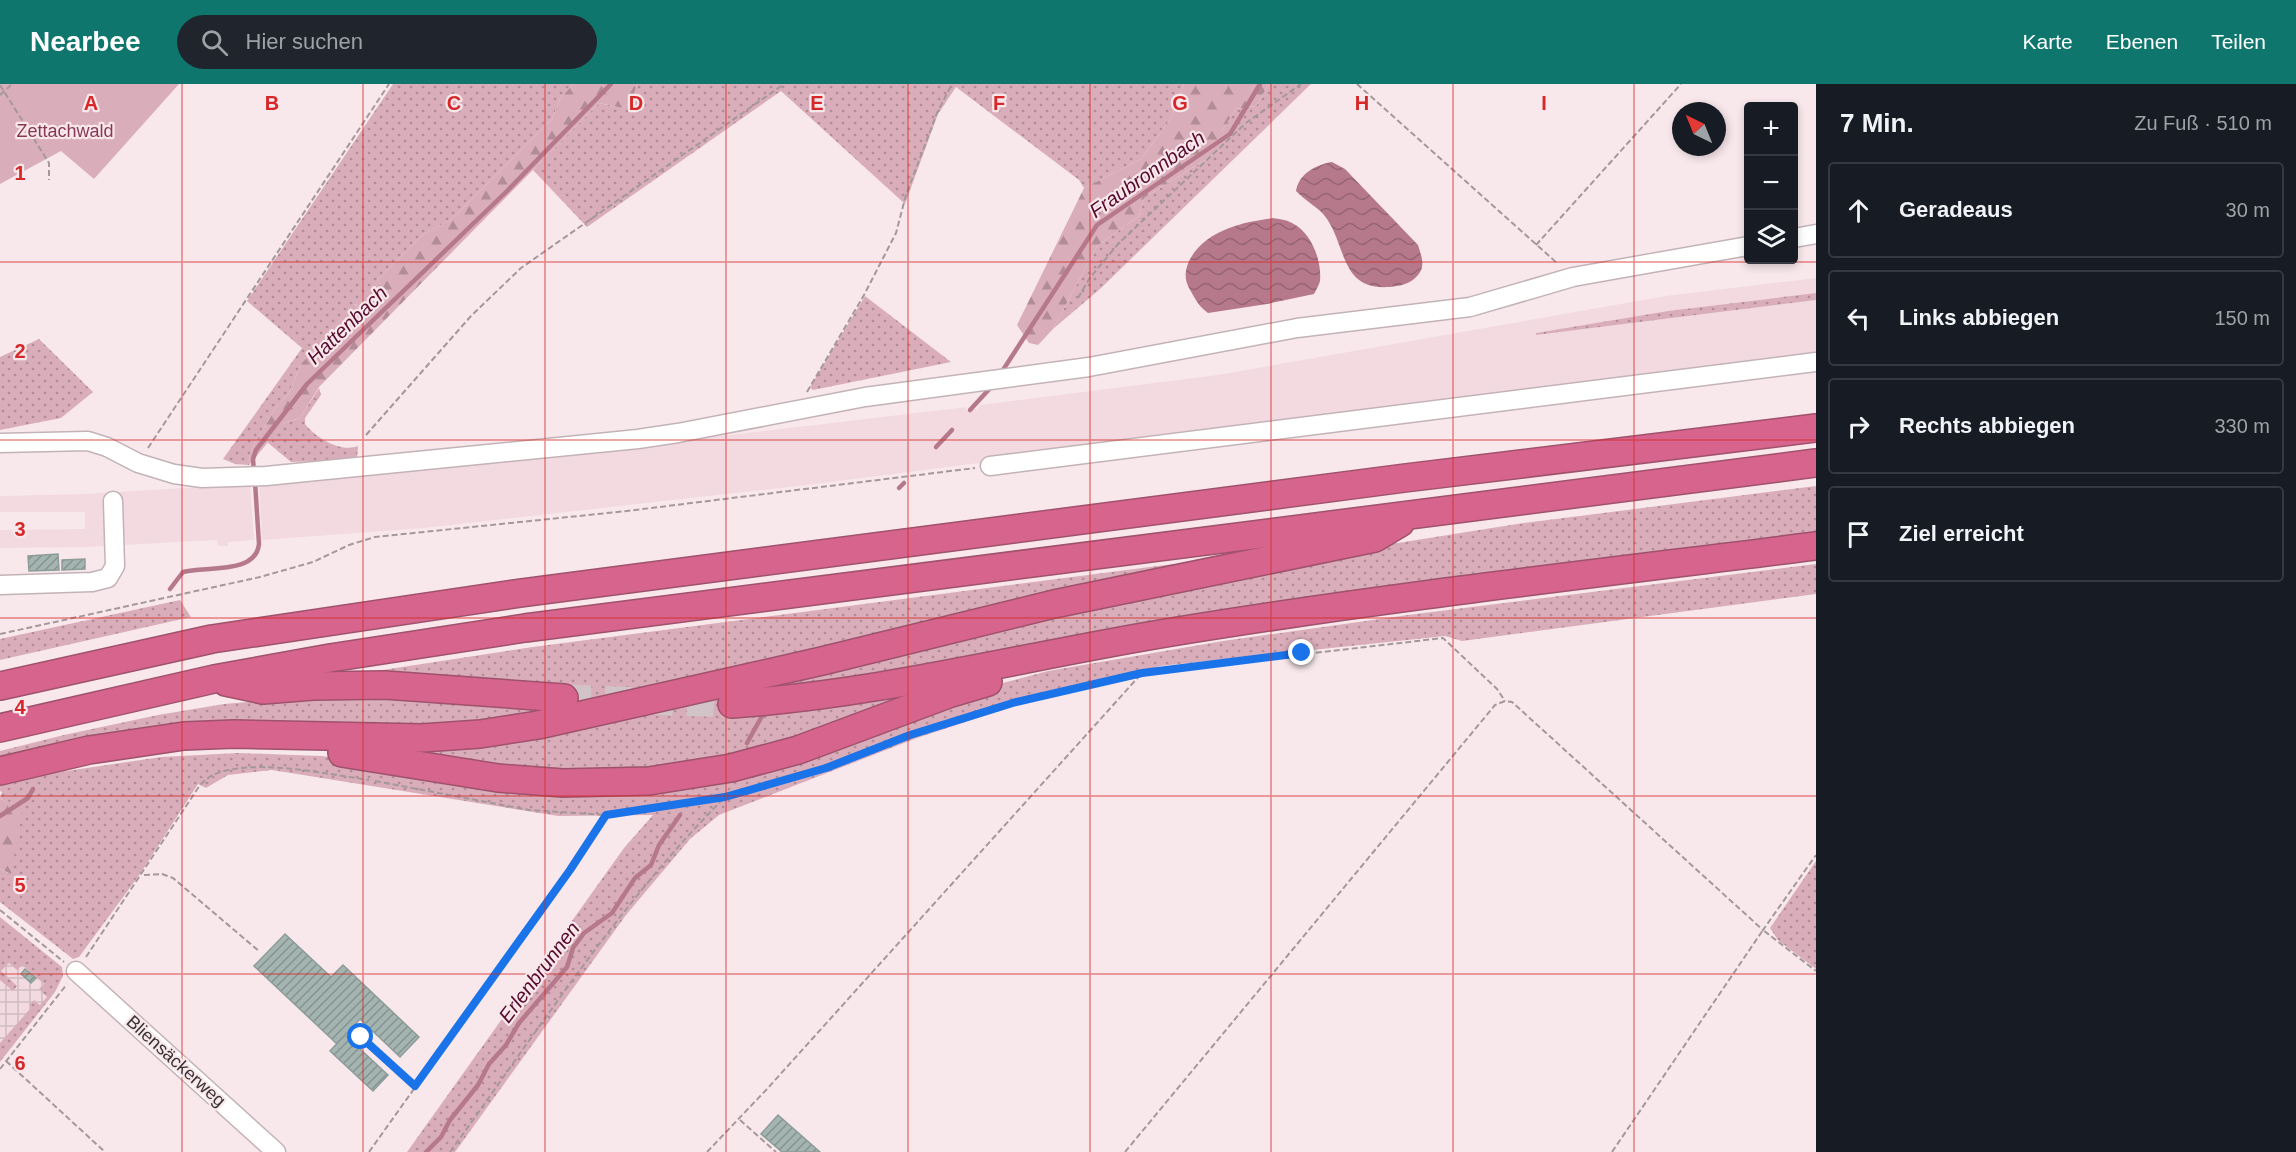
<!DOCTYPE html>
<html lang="de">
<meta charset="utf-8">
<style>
body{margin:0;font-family:Arial,sans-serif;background:#20242c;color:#f1f3f6}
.controls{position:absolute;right:18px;top:18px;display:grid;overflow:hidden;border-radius:6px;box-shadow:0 3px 9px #0003}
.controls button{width:54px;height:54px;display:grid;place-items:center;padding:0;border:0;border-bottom:2px solid #363941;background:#171b24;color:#f1f3f6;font:30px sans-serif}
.compass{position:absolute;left:1672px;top:18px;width:54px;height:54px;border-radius:50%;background:#171b24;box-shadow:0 3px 9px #0003;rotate:317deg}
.stop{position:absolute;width:18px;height:18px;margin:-14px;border:4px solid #1a73e8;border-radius:50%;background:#fff}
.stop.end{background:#1a73e8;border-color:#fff;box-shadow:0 2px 6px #0008}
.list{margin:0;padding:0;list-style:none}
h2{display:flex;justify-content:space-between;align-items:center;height:78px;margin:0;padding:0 24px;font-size:26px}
h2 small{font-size:20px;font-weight:400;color:#9ea1a6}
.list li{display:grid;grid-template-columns:39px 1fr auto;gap:18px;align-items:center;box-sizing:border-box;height:96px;margin:0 12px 12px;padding:0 12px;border:2px solid #363941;border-radius:6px}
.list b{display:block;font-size:22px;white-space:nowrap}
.list em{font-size:20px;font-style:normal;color:#9ea1a6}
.icon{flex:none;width:33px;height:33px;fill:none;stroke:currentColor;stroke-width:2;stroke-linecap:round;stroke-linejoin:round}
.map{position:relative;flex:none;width:1816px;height:1068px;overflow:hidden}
header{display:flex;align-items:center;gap:36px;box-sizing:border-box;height:84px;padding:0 30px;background:#0f766e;color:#fff}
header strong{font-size:28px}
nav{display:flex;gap:33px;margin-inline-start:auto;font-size:21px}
.search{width:420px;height:54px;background:#20242c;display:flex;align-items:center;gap:15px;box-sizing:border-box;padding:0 21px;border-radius:33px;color:#9ea1a6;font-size:22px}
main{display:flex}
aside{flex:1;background:#171b24}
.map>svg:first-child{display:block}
</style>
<header>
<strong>Nearbee</strong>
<div class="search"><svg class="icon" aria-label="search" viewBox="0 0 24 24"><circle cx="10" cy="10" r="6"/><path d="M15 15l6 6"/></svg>Hier suchen</div>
<nav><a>Karte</a><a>Ebenen</a><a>Teilen</a></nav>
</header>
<main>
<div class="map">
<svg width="1816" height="1068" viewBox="0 0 1816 1068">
<defs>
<pattern id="industrial-grid" width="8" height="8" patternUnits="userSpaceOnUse" patternTransform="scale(1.5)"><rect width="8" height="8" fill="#f2dae0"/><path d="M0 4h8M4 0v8" fill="none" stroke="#d0bcc1"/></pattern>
<pattern id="grass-dots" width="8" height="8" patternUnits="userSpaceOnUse" patternTransform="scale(1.5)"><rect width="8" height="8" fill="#daadba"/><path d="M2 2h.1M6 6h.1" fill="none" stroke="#b28d98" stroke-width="1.8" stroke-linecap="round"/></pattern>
<pattern id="forest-firs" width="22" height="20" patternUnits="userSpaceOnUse" patternTransform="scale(1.5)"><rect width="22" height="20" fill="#daadba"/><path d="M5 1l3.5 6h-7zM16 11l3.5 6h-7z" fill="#b28d98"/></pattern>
<pattern id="water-waves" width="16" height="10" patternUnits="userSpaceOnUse" patternTransform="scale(1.5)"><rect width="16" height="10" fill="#b6798b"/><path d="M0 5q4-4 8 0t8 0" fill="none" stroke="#956472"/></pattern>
<pattern id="building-hatch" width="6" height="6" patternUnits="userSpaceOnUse" patternTransform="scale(1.5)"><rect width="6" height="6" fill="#a4b4b0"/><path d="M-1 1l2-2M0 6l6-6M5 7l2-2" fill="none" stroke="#869390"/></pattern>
</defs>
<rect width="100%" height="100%" fill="#f8e8ec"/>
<g fill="#f2dae0">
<path d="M1816 194V209L1668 227 1536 249V251L1816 216V272L807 401 424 444 262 456 259 400 517 376 967 323 965 326 977 325 980 321 1218 291 1666 212Z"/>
<path d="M250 400 254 456 228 458V462H218L217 456 85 463 0 464V446L85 445V428H0V412L85 410Z"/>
</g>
<path fill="url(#industrial-grid)" d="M0 836 60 884 48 916 0 975Z"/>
<g fill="url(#grass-dots)">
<path d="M393 0H573L560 15 552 35 452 135 422 151 377 196 384 206 362 227 355 220 301 280 289 309 275 324 255 359 250 370 249 381 235 380 223 375 302 264 247 217Z"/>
<path d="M637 0H1184L1171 34 1141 75 1084 104 1079 96 956 3 938 30 905 120 781 7 587 143 533 86 599 19 622 24 632 17Z"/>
<path d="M1269 0H1311L1100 205 1053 245 1097 162 1139 132 1144 114 1221 66V48L1236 25 1256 22Z"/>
<path d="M1816 209V216L1536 251V249L1668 227Z"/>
<path d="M865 212 951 278 813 306 810 303Z"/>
<path d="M39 255 93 308 61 334 0 346V273Z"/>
<path d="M319 304 321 311 305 334V340C316 354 341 369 358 362L357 376 291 378 267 358 284 339 300 334Z"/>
<path d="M1816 402V454L944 600 852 640 697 683 562 692 390 663 1310 473 1517 440Z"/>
<path d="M1173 480 1174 483 631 608 465 642 0 678V667L64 651 158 631 224 620 282 615 350 591 533 563Z"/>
<path d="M1816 480V510L1462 557 1445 552 1160 582 1126 595 1014 622 917 654 719 731 690 755 626 831 455 1068H407L624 764 653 731 558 732 272 686 228 691 206 704 198 700 140 790 79 873 73 875 0 818V785L10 790 22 722 0 715 2 708 0 707V700L26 693 161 673 238 669 321 672 594 707 1048 587 1223 557 1408 531Z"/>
<path d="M180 516 191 533 0 576V555Z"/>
<path d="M1816 777V885L1778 856 1770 844Z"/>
<path d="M0 833 62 883 63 892 55 908 0 978V959L31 924 29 921 34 916 40 921 47 913 39 905 44 900 22 881 17 886 9 879 1 887 17 902 13 907 0 896Z"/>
</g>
<g fill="url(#forest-firs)">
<path d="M573 0H637L632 17 622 24 599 19 319 303 300 334 284 339 249 381 250 370 255 359 275 324 289 309 301 280 354 220 363 227 384 206 377 196 422 151 452 135 552 35 560 15Z"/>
<path d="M1184 0H1269L1256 22 1236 25 1221 48V66L1144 114 1139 132 1097 162 1053 245 1038 261 1029 259 1017 241 1084 104 1141 75 1171 34Z"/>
<path d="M0 715 23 722 11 790 0 785Z"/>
</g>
<path fill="#daadba" d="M0 0H179L94 95 61 67 0 100Z"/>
<g fill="url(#water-waves)">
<path d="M1332 78 1345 85 1418 161C1421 171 1426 182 1418 191 1411 200 1400 202 1389 203 1341 206 1347 165 1327 135 1319 123 1306 118 1296 107 1299 89 1316 81 1332 78Z"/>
<path d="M1273 134C1279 135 1287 136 1292 139 1311 148 1322 176 1320 197 1319 201 1316 206 1314 210L1267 220 1208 229C1198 222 1195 214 1189 204 1184 194 1185 187 1189 177 1205 146 1242 138 1273 134Z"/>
</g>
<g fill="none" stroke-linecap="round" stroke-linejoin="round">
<g stroke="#b6798b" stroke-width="4.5">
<path d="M1001 289 1097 141 1230 50 1260 0"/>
<path d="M970 326 993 301"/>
<path d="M936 363 952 346"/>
<path d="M254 389 253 375 256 366 307 300 507 107 611 0"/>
<path d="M899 404 904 399"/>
<path d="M170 505 183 488C205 482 256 491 259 460L255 398"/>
<path d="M747 659 762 632"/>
<path d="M0 732 28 714 33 705"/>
<path d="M426 1068 441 1053 450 1036 478 1001 489 980 506 961 519 939 567 883 573 864 584 849 612 829 635 794 651 781 659 761 680 731"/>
</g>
</g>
<g fill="url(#building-hatch)" stroke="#8d9c99" stroke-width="1.5">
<path d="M58 470 59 486 29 487 28 472Z"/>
<path d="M85 475V485L62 486V476Z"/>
<path d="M285 850 331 893 343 881 419 953 400 973 360 935 337 960 254 882Z"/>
<path d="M25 885 36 894 31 899 21 890Z"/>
<path d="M345 951 388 991 373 1007 330 967Z"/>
<path d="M778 1031 820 1068H782L761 1050Z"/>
</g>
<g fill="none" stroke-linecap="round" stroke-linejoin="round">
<path stroke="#d1c3c7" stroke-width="27" stroke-dasharray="27 14" stroke-linecap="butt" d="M564 614 732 620"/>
<defs>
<g id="minor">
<path d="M1794 154 1816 150"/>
<path d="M0 359 88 357 107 363 138 379 174 390 202 394 266 392 638 355 678 349 865 313 1089 283 1297 244 1470 223 1573 193 1748 162"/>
<path d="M990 382 1816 278"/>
<path d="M0 501 92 498 108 494 115 482 113 417"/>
<path d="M76 887 276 1068"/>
</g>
<g id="highway">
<path d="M226 598 263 606 313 602 385 601 564 614"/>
<path d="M0 602 212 555 521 509 1405 394 1816 344"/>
<path d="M732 620C881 610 1025 572 1172 548 1386 513 1601 489 1816 462"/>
<path d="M0 644 214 595 330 574 525 544 1816 379"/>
<path d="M342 669 498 694 563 699 649 697 731 684 798 666 951 609 988 598"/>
<path d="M0 687 89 666 184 652 234 650 422 654 480 650 538 641 822 577 1054 520 1375 454 1400 439"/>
</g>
</defs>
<use href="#minor" stroke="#c3b3b7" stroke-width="21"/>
<use href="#highway" stroke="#9f526c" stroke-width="30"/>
<g stroke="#a4989b" stroke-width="2" stroke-dasharray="6 3" stroke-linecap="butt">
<path d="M1357 0 1558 180"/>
<path d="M0 1 49 79V96"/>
<path d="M0 11 12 0"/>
<path d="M1536 161 1681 0"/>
<path d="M1078 214 1089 195 1118 160 1246 39 1301 0"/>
<path d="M807 308 864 211 896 149 906 111 937 29 952 0"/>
<path d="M366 351 471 232 521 184 784 0"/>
<path d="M148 364 389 0"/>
<path d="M0 550 260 493 313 478 349 461 375 453 627 427 975 384"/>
<path d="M375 697 529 726 606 731"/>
<path d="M144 791 162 790 173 794 260 868"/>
<path d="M0 826 64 878"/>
<path d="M86 873 200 701C205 697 209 692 215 690 255 674 326 690 369 696"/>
<path d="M361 953 414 1002"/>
<path d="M6 977 105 1068"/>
<path d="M0 985 67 900"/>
<path d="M740 1036 776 1068"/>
<path d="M369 1068 570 786 606 731 725 713 826 683 910 651 1016 618 1142 589 1443 554 1497 605 1505 617"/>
<path d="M450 1068C537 948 620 818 725 713"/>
<path d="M707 1068 767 1005 1142 589"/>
<path d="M1125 1068 1495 621 1505 617 1512 618 1763 846 1816 771"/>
<path d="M1612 1068 1763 846 1816 887"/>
</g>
<use href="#minor" stroke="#fff" stroke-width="18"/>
<use href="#highway" stroke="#d7648c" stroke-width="27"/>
</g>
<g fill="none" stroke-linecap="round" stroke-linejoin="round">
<path stroke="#1a73e8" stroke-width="8" d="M361 953 415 1002 570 786 606 731 725 713 826 684 910 651 1016 618 1142 589 1302 569"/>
</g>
<path fill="none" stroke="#d62828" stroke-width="1.5" stroke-opacity="0.55" d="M182 0V1068M363 0V1068M545 0V1068M726 0V1068M908 0V1068M1090 0V1068M1271 0V1068M1453 0V1068M1634 0V1068M0 178H1816M0 356H1816M0 534H1816M0 712H1816M0 890H1816"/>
<g text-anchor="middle" stroke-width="4.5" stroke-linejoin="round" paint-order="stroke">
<g font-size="18" fill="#863854" stroke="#f8e8ec">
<text x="65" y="53">Zettachwald</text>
</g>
<g font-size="18" fill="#373132" stroke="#f8e8ec">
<text transform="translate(176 977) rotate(42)" y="6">Bliensäckerweg</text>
</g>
<g font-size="20" font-style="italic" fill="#570b2d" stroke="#f8e8ec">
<text transform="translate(1147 90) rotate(-35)" y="7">Fraubronnbach</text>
<text transform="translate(347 241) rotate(-44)" y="7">Hattenbach</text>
<text transform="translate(539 888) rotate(-53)" y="7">Erlenbrunnen</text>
</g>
</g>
<g font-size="20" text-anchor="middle" font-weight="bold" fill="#d62828" stroke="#f8e8ec" stroke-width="4.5" stroke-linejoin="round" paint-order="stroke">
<text x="91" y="26">A</text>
<text x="272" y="26">B</text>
<text x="454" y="26">C</text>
<text x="636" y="26">D</text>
<text x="817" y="26">E</text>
<text x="999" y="26">F</text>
<text x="1180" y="26">G</text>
<text x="1362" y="26">H</text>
<text x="1544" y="26">I</text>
<text x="20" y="96">1</text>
<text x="20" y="274">2</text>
<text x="20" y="452">3</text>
<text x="20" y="630">4</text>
<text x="20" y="808">5</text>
<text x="20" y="986">6</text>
</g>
</svg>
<div class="controls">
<button>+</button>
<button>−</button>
<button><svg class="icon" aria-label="layers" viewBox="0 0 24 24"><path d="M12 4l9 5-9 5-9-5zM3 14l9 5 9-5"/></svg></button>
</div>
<svg class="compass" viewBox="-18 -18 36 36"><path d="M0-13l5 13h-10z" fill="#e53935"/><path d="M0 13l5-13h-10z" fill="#9ea1a6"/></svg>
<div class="stop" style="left:361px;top:953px"></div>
<div class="stop end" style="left:1302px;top:569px"></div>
</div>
<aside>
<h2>7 Min.<small>Zu Fuß · 510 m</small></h2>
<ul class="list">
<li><svg class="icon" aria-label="ahead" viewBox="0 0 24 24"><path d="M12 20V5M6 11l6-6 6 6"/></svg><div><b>Geradeaus</b></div><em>30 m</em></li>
<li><svg class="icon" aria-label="left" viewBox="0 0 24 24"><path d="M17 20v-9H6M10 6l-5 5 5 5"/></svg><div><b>Links abbiegen</b></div><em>150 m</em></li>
<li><svg class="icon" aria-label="right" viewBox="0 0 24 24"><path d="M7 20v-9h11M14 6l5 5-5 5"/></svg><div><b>Rechts abbiegen</b></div><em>330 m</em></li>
<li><svg class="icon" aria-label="arrive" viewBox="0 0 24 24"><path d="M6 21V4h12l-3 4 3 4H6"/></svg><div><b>Ziel erreicht</b></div></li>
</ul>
</aside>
</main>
